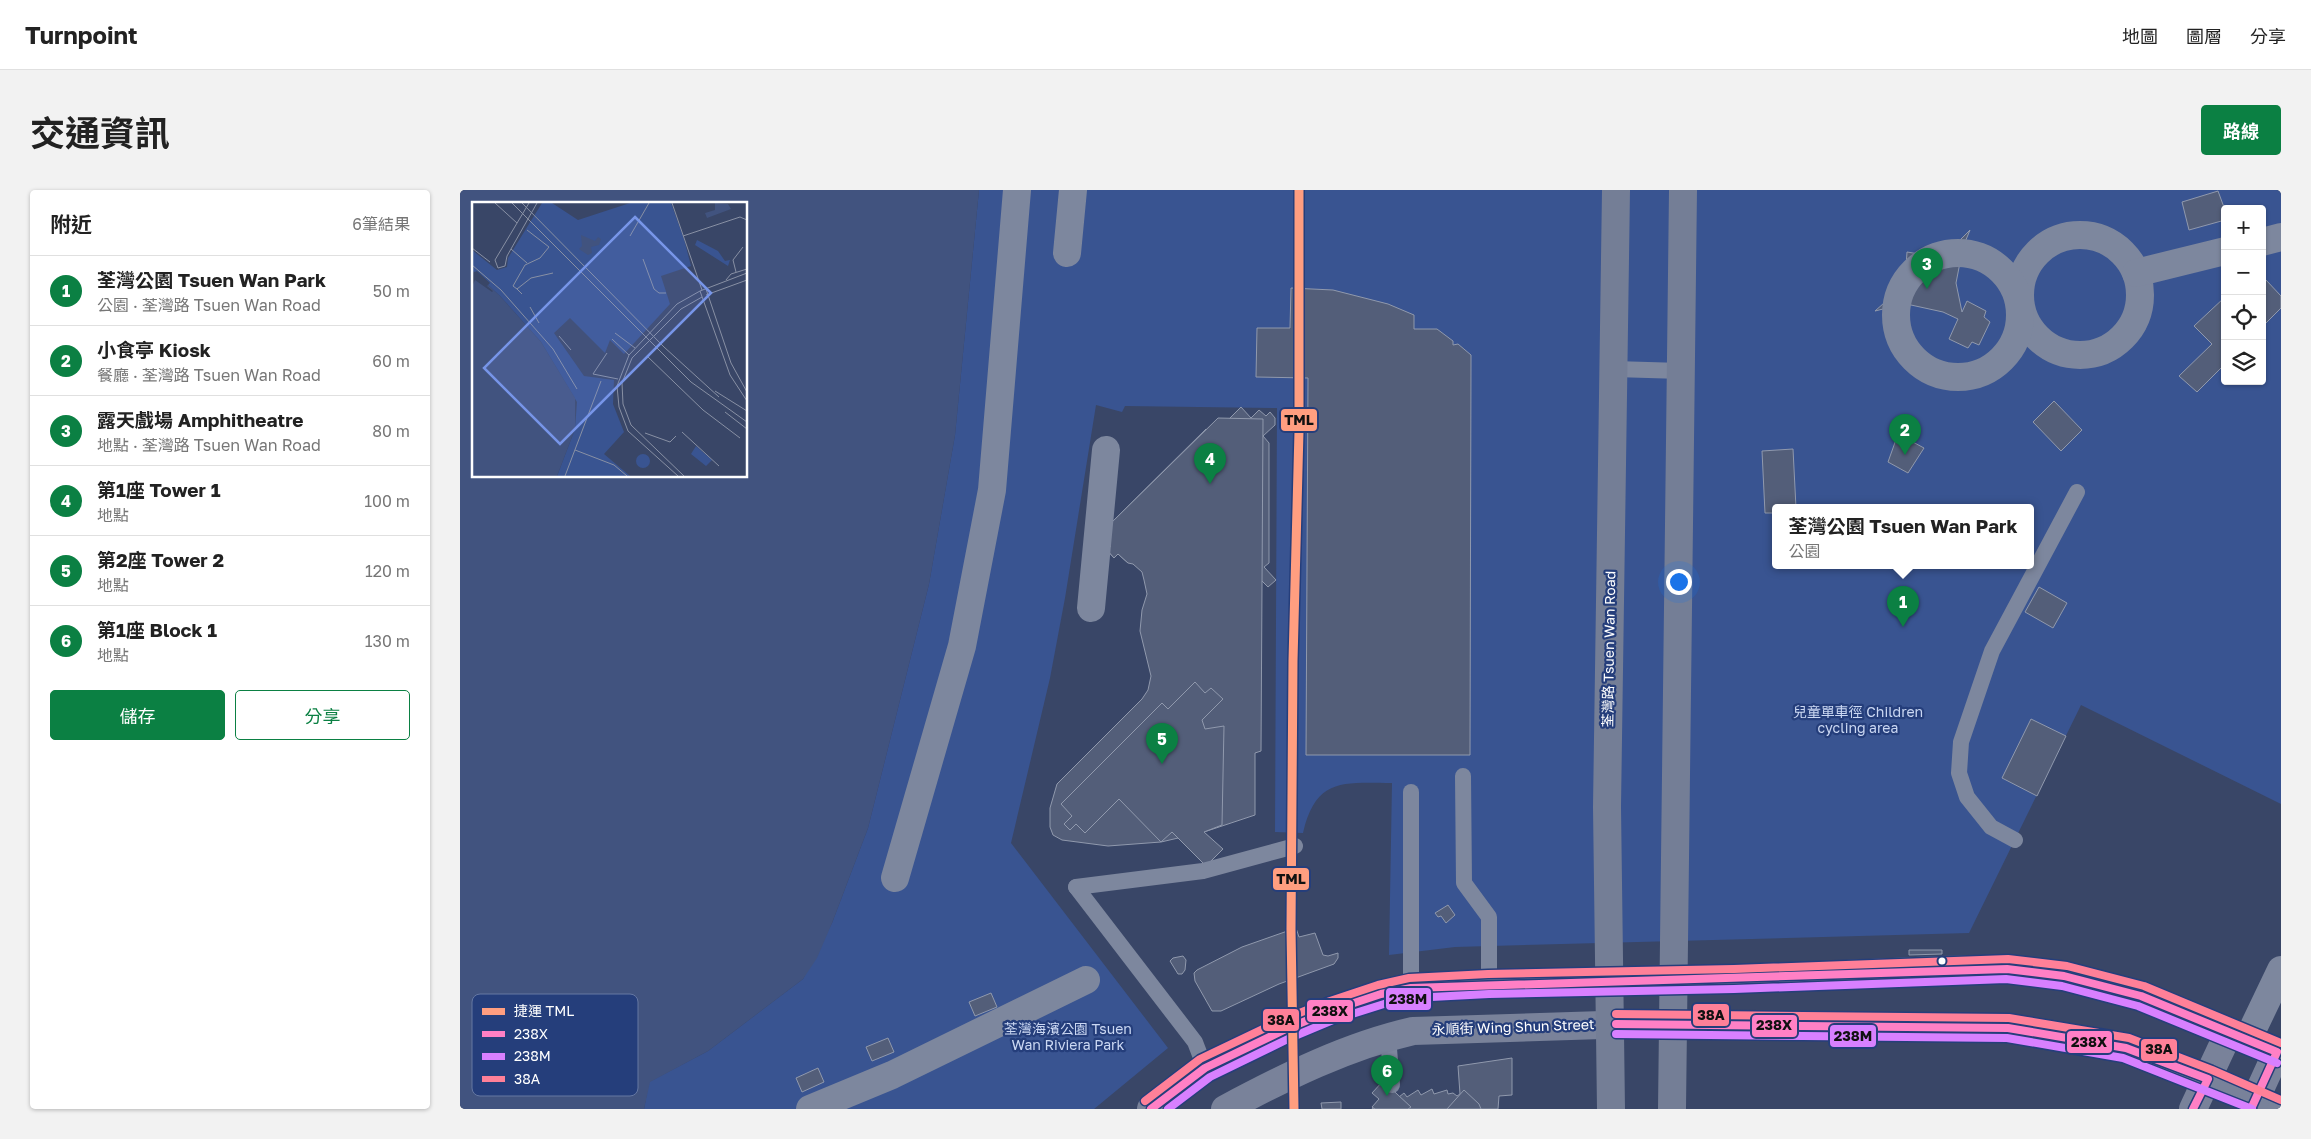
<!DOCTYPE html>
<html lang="zh-TW">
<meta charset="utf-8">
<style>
body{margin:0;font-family:"Golos Text","Noto Sans TC",sans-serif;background:#f2f2f2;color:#222}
.controls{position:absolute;right:15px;top:15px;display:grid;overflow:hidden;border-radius:5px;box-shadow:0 1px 4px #0004}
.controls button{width:45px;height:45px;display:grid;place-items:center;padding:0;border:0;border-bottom:1px solid #e0e0e0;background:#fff;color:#222;font:25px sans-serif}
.you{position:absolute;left:1218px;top:391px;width:18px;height:18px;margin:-12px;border:4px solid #fff;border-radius:50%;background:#1a73e8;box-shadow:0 0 0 8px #1a73e833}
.badge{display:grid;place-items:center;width:32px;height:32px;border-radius:50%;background:#0b8043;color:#fff;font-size:16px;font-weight:700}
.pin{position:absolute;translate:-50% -41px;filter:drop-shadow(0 1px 2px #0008)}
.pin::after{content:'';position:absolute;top:26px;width:18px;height:15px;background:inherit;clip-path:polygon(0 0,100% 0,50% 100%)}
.popup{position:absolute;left:1312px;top:314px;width:262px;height:65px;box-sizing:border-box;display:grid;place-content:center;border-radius:5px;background:#fff;filter:drop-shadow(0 1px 4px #0005);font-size:16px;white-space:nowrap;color:#767676}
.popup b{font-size:19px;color:#222}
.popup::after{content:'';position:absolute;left:50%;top:100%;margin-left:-10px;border:10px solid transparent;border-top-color:#fff}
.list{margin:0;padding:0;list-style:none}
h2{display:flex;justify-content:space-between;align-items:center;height:65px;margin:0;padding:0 20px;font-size:21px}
h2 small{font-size:16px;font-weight:400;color:#767676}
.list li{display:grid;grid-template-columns:32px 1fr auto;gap:15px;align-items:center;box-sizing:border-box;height:70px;padding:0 20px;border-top:1px solid #e0e0e0}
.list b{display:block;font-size:19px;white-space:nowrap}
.list p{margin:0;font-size:16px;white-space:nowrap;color:#767676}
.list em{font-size:16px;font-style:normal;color:#767676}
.actions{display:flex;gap:10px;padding:15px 20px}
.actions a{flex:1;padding:11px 0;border:1px solid #0b8043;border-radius:5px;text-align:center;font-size:18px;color:#0b8043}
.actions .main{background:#0b8043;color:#fff}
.icon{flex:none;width:28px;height:28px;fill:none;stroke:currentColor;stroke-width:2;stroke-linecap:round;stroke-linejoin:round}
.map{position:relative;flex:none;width:1821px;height:919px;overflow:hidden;border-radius:5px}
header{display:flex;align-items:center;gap:30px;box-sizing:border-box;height:70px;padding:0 25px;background:#fff;border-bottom:1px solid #e0e0e0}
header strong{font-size:24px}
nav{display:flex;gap:28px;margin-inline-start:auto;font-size:18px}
.intro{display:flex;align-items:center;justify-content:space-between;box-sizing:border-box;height:120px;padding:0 30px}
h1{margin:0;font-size:35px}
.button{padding:12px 22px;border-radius:5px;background:#0b8043;color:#fff;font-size:18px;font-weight:700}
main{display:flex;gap:30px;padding:0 30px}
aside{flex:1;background:#fff;border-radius:5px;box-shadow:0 1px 4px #0004}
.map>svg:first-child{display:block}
</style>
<header>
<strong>Turnpoint</strong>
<nav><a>地圖</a><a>圖層</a><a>分享</a></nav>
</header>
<div class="intro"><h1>交通資訊</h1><a class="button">路線</a></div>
<main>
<aside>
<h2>附近<small>6筆結果</small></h2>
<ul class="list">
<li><span class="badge">1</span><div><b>荃灣公園 Tsuen Wan Park</b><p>公園 · 荃灣路 Tsuen Wan Road</p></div><em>50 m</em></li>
<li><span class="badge">2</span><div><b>小食亭 Kiosk</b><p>餐廳 · 荃灣路 Tsuen Wan Road</p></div><em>60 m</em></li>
<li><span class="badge">3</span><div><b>露天戲場 Amphitheatre</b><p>地點 · 荃灣路 Tsuen Wan Road</p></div><em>80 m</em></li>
<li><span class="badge">4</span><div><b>第1座 Tower 1</b><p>地點</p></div><em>100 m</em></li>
<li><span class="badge">5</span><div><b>第2座 Tower 2</b><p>地點</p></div><em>120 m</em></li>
<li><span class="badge">6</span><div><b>第1座 Block 1</b><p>地點</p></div><em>130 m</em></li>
</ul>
<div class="actions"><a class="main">儲存</a><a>分享</a></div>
</aside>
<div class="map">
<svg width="1821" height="919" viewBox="0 0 1821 919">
<rect width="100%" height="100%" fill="#394667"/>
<path fill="#395491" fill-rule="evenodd" d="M519 0H1821V614L1621 515 1509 743 995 757 929 765 932 593C884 593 856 587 843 643L815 642 817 218 665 216 662 222 636 215 605 408 590 488 551 653 708 858 634 919H184L189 892 248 861 343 789 372 733 408 638 469 394 495 245ZM1765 19H1802V191H1765ZM1316 318H1570V376H1316Z"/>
<path fill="#41537f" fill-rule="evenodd" d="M0 0H519L495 245 469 394 408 638 372 733 357 768 343 789 248 861 190 892 184 919H0ZM14 14H286V286H14Z"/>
<g fill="#535e79" stroke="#9099ad">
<path d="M1758 1 1765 20V30L1729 40 1722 12Z"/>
<path d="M1510 40 1503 57 1496 93 1502 122 1507 111 1526 121 1524 127 1530 132 1519 155 1512 152 1508 158 1489 149 1498 129 1483 122 1451 115 1431 117 1415 121 1433 105 1441 93 1446 77 1447 62 1459 64 1480 62 1497 53Z"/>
<path d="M1806 90 1821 106V118L1802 137V93Z"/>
<path d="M831 98 873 100 928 114 954 125V139H977L993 151V155L998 154 1011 165 1010 565H846L848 188 796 187 797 138H830Z"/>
<path d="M1765 107V174L1737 202 1719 186 1752 154 1734 136Z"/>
<path d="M1594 211 1622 240 1601 261 1573 232Z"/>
<path d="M781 217 791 228 799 220 806 226 810 222 815 228V235L803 246 809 253V373L804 377 816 390 808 397 800 389 790 399 766 375 753 388 703 337 668 373 658 364 654 368 647 360 651 356 647 352 649 335 746 239 753 245Z"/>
<path d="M758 228 803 229 801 561 795 563V625L744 642 701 652 648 656 602 650 593 645 590 637V618L597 594 682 509 688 500 691 486 680 441 682 420 687 404 684 390 682 382 673 374 668 373 658 364 654 368 647 360 651 356 647 352 649 335Z"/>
<path d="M1438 244 1464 258 1448 283 1428 272Z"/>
<path d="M1333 259 1336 318H1316V323H1305L1302 261Z"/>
<path d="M1579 397 1607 413 1593 438 1565 422Z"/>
<path d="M735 492 745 503 751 498 763 509 742 530 745 539 764 536 762 635 744 642 763 659 746 676 712 642 701 652 659 609 625 643 616 634 610 640 604 634 612 626 601 614 702 513 708 519Z"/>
<path d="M1571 529 1606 546 1577 606 1542 588Z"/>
<path d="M988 715 995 725 986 733 981 726 978 727 975 723Z"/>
<path d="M836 738 839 747 855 743 863 765 868 766 878 763V768L874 774 819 794 761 821H752L735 791 734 783 737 780 782 757Z"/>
<path d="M1449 760H1482V764L1449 765Z"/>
<path d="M723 766 726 770 725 780 722 784H718L710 771 713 768Z"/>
<path d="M531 803 537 817 515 826 509 812Z"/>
<path d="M428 848 434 862 412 871 406 857Z"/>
<path d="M1052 868V905L1039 906 1038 919H912L917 912 922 916 930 907 934 911 944 903 947 907 958 900 961 905 972 899 974 904 987 900 988 904 993 903 997 906 1000 904 998 876Z"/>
<path d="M358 878 364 892 342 902 336 888Z"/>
<path d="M923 891 951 917 948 919H915L912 917 919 909 912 903Z"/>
<path d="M1004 900 1019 914 1021 919H987Z"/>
<path d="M881 912V919H862L861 913Z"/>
</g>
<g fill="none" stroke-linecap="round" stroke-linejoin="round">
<g stroke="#7d879e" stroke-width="16">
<path d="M1154 179 1222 181"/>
<path d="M1003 586 1004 693 1029 727V794"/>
<path d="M1555 650 1531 637 1507 607 1499 583 1501 552 1532 461 1617 302"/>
<path d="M616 697 743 681 835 656"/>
<path d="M616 697 735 852 745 878"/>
<path d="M951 798V602"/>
<path d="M928 847 932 895"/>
</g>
<g stroke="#7d879e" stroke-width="28">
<circle cx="1620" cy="105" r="60"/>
<path d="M1802 52 1821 47"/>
<circle cx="1498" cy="125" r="62"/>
<path d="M607 63 613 0"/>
<path d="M1676 83 1765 61"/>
<path d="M631 418 646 260"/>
<path d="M435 688 502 456 532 300 557 0"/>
<path d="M1788 849 1821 780"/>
<path d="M350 919 432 885 626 790"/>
</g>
<g stroke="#79829a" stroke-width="28">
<path d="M691 919 745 878 826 839 870 821 921 804 951 798 1029 794 1274 789 1479 780 1547 779 1604 786 1681 806 1821 864"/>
<path d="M765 919C825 887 887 856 953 841L1174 834 1548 838 1666 858 1748 889 1817 919"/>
<path d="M1733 919 1769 842"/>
<path d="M1791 919 1817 862"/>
</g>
<g stroke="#747e96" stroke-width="28">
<path d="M1151 919 1147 617 1156 0"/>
<path d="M1212 919 1223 0"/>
</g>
<defs>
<g id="bus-1">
<path d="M1156 834 1548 838 1666 858 1748 889 1733 919"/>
<path d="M691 919 745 878 826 839 870 821 921 804 951 798 1547 779 1604 786 1681 806 1817 862 1791 919"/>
</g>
<g id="bus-2">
<path d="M1156 844 1547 848 1663 868 1792 919"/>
<path d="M708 919 750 887 830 848 873 830 924 814 952 808 1029 804 1274 799 1546 789 1602 796 1678 816 1817 873"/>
</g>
<g id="bus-3">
<path d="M1156 824 1549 828 1669 848 1752 880 1821 910"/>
<path d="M685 911 740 869 822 830 867 812 918 795 949 788 1028 784 1274 779 1548 769 1607 776 1684 796 1821 853"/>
</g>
</defs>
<use href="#bus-1" stroke="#253e7b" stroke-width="11"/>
<use href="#bus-2" stroke="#253e7b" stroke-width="11"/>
<use href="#bus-3" stroke="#253e7b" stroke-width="11"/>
<use href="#bus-1" stroke="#ff80c5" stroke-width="8"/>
<use href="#bus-2" stroke="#d880ff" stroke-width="8"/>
<use href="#bus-3" stroke="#ff8098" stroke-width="8"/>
<defs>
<path id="metro-1" d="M834 919 831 739 833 471 839 241V0"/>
</defs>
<use href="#metro-1" stroke="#253e7b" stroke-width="12"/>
<use href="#metro-1" stroke="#ff9e80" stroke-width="9"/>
</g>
<circle fill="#fff" stroke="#253e7b" stroke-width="2" cx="1482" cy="771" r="4.5"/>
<g text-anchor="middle" stroke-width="4.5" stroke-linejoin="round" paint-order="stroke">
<g font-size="14" fill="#fff" stroke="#253e7b">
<text transform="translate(1149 459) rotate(-89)" y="5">荃灣路 Tsuen Wan Road</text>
<text transform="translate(1053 837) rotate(-2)" y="5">永順街 Wing Shun Street</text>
</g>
<g font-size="14" fill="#cbd8f3" stroke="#253e7b">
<text x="1398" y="527">兒童單車徑 Children<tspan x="1398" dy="16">cycling area</tspan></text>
<text x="608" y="844">荃灣海濱公園 Tsuen<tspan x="608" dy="16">Wan Riviera Park</tspan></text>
</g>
</g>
<g transform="translate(12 12)">
<rect width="275" height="275" fill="#394667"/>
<path d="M70 1H80L106 18 158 1H199L212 37 219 64 189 74 198 102 152 152 138 138 133 151 98 116 82 131 112 174 142 178 141 202 152 230 132 252 158 274H85L103 227 105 200 69 140 28 94 0 68V48L25 68 35 65 36 56ZM225 38 246 49 253 59 258 58 256 64 223 43ZM224 244 240 258 234 264 219 252ZM164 259a7 7 0 1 1 14 0a7 7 0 1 1-14 0Z" fill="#395491"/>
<path d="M243 1 256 2 259 7 235 16 233 11 243 8ZM109 33 123 39 126 35 129 37 127 43 119 45 120 51 116 53 107 47 110 44ZM0 68 28 94 69 140 103 196V227L85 274H0Z" fill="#41537f"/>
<path d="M5 69 18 81 15 84 21 89 20 90 3 78 0 85V71Z" fill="#394667"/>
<path fill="none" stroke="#8890a4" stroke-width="1" d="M23 1 45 21M40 1 219 180 275 220M50 1 192 145 247 195M57 1 23 58 26 66 33 64 35 54 65 1M200 1 230 88M158 34 177 1M211 34 268 15 275 18M0 46 18 60M39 47 55 61M171 57 182 87 187 91H194M0 63 29 88 81 147 105 187M264 70 261 58 271 45M275 71 228 89 258 173 275 199M254 78 259 72 275 67M45 87 41 84 53 63 68 56 77 45 55 28M234 87 259 161 275 190M50 92 45 87 59 76 81 71M234 93 275 78M58 105 67 121M143 131 163 146M87 134 99 148M140 137 157 153M175 154 231 208 268 236M121 172 135 151M121 172 146 177M243 189 275 209M253 210 275 227M210 230 247 264M173 231 198 240 204 234M103 248 142 263 155 274M93 274 129 179M206 274 156 229 147 205 145 184 157 153 205 102 228 89M212 274 159 223 151 202 150 181 160 156 209 107 230 95"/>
<path fill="#7795e8" fill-opacity="0.15" stroke="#7795e8" stroke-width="2.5" d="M163 15 239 91 88 242 12 166Z"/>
<rect width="275" height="275" fill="none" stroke="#fff" stroke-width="2.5"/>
</g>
<rect x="12" y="804" width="166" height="102" rx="8" fill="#253e7b" stroke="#6678a3" stroke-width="1"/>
<rect x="22" y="818" width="23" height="7" fill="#ff9e80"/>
<rect x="22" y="841" width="23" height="6" fill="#ff80c5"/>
<rect x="22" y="863" width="23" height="7" fill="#d880ff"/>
<rect x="22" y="886" width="23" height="6" fill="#ff8098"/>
<g font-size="14" fill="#fff">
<text x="54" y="826">捷運 TML</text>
<text x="54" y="849">238X</text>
<text x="54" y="871">238M</text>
<text x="54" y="894">38A</text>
</g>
<g stroke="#253e7b" stroke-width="2">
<rect x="820" y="218" width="38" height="24" rx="5" fill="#ff9e80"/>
<rect x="812" y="677" width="38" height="24" rx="5" fill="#ff9e80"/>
<rect x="925" y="797" width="47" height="24" rx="5" fill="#d880ff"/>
<rect x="846" y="809" width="48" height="24" rx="5" fill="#ff80c5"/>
<rect x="1232" y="813" width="38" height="24" rx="5" fill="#ff8098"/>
<rect x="802" y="818" width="38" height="24" rx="5" fill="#ff8098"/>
<rect x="1291" y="824" width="47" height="24" rx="5" fill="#ff80c5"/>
<rect x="1369" y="834" width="48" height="24" rx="5" fill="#d880ff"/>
<rect x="1606" y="840" width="47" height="24" rx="5" fill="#ff80c5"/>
<rect x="1680" y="848" width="38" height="24" rx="5" fill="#ff8098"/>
</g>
<g font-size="14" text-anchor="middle" font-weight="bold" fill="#111">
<text x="839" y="235">TML</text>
<text x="831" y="694">TML</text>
<text x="948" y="814">238M</text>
<text x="870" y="826">238X</text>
<text x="1251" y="830">38A</text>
<text x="821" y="835">38A</text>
<text x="1314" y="840">238X</text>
<text x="1393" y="851">238M</text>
<text x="1629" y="857">238X</text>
<text x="1699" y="864">38A</text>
</g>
</svg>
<div class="controls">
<button>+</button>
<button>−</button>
<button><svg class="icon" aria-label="locate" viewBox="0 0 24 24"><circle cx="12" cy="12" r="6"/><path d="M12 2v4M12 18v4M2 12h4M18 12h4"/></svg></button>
<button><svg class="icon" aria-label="layers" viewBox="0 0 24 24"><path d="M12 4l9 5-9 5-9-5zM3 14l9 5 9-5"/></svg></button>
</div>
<div class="you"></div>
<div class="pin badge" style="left:1443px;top:437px">1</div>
<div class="popup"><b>荃灣公園 Tsuen Wan Park</b>公園</div>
<div class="pin badge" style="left:1445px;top:265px">2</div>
<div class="pin badge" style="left:1467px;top:99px">3</div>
<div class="pin badge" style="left:750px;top:294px">4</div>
<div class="pin badge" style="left:702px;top:574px">5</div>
<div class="pin badge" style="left:927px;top:906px">6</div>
</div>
</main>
